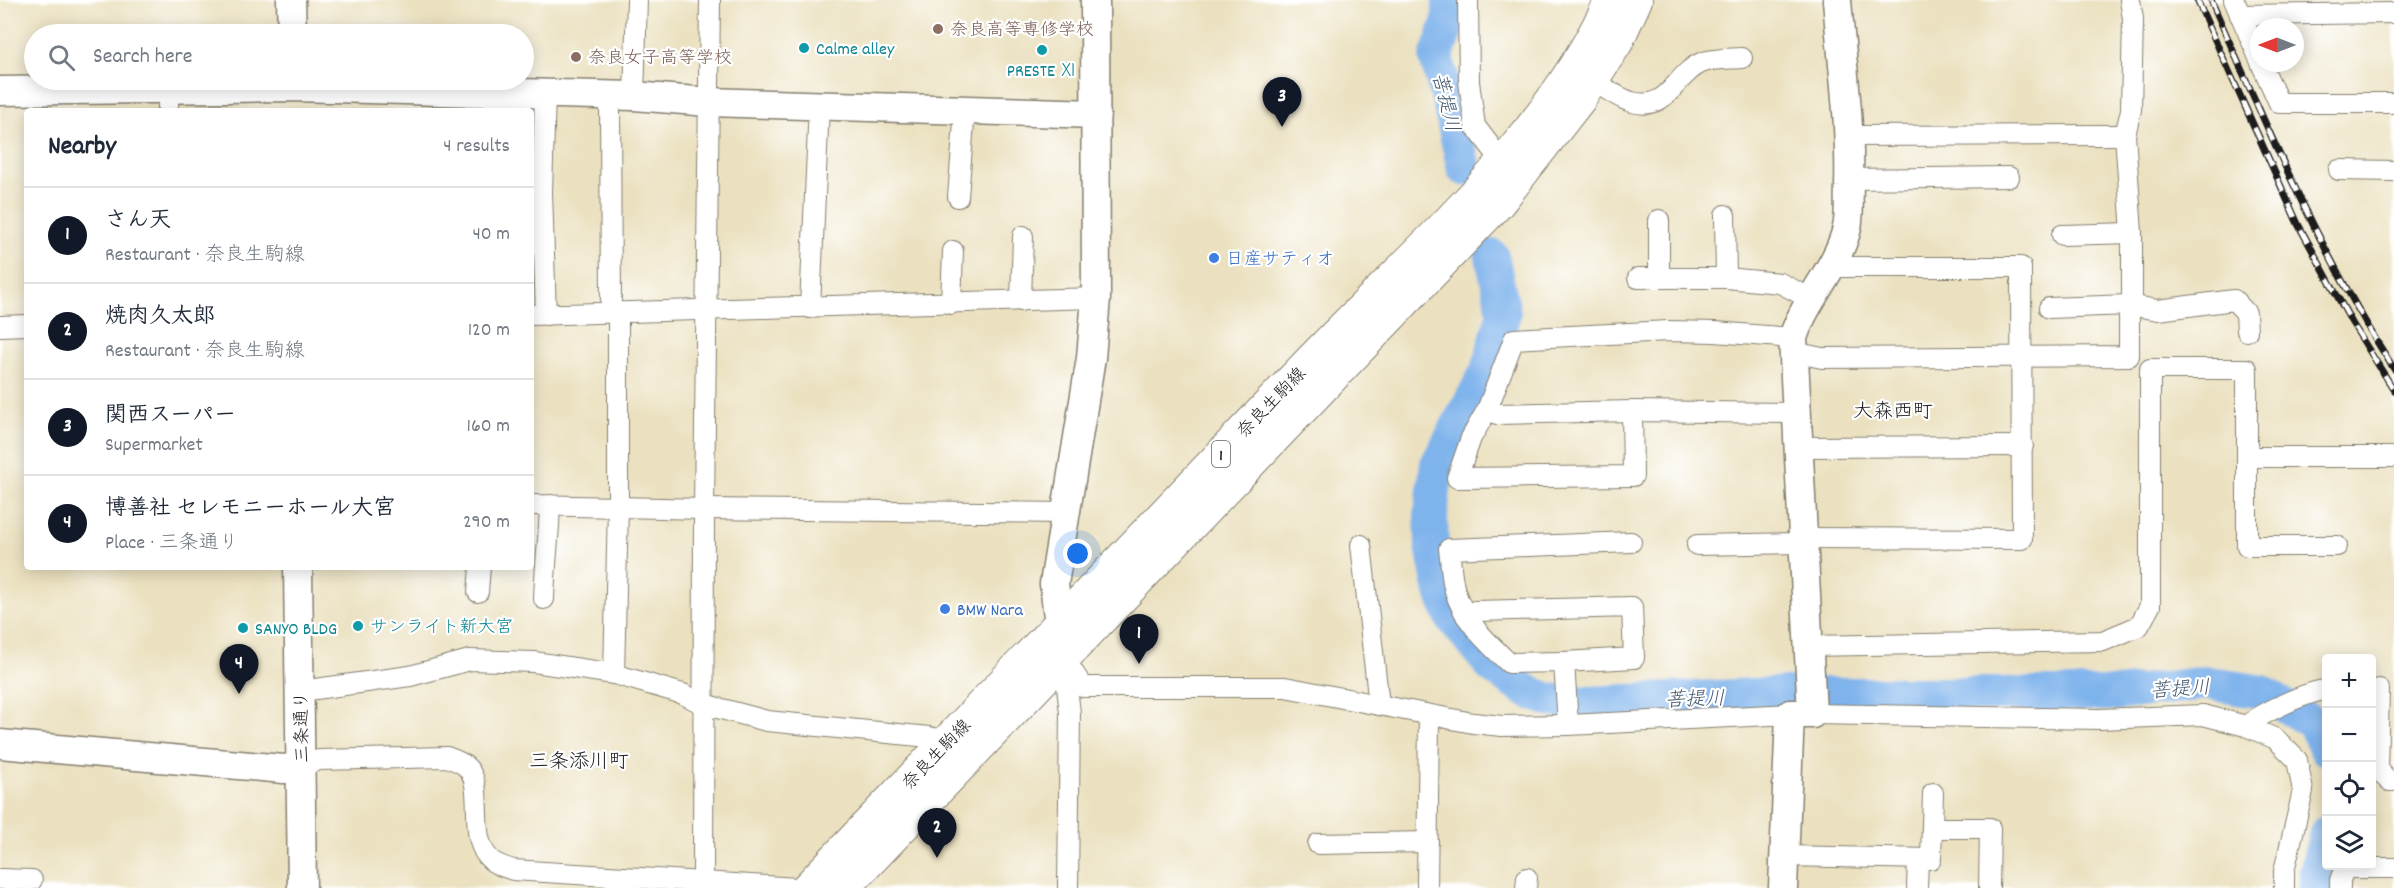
<!DOCTYPE html>
<meta charset="utf-8">
<style>
body{margin:0;font-family:Dekko,"Klee One",sans-serif;background:#f2f2f3;color:#1f2937}
.controls{position:absolute;right:18px;bottom:18px;display:grid;overflow:hidden;border-radius:6px;box-shadow:0 3px 15px #0003}
.controls button{width:54px;height:54px;display:grid;place-items:center;padding:0;border:0;border-bottom:2px solid #e0e1e3;background:#fff;color:#1f2937;font:30px sans-serif}
.compass{position:absolute;left:2250px;top:18px;width:54px;height:54px;border-radius:50%;background:#fff;box-shadow:0 3px 15px #0003;rotate:270deg}
.you{position:absolute;left:1078px;top:554px;width:21px;height:21px;margin:-15px;border:4px solid #fff;border-radius:50%;background:#1a73e8;box-shadow:0 0 0 9px #1a73e833}
.badge{display:grid;place-items:center;width:39px;height:39px;border-radius:50%;background:#111827;color:#fff;font-size:20px;font-weight:700}
.pin{position:absolute;translate:-50% -50px;filter:drop-shadow(0 2px 3px #0008)}
.pin::after{content:'';position:absolute;top:32px;width:21px;height:18px;background:inherit;clip-path:polygon(0 0,100% 0,50% 100%)}
.list{margin:0;padding:0;list-style:none}
h2{display:flex;justify-content:space-between;align-items:center;height:78px;margin:0;padding:0 24px;font-size:26px}
h2 small{font-size:20px;font-weight:400;color:#747a83}
.list li{display:grid;grid-template-columns:39px 1fr auto;gap:18px;align-items:center;box-sizing:border-box;height:96px;padding:0 24px;border-top:2px solid #e0e1e3}
.list b{display:block;font-size:22px;white-space:nowrap}
.list p{margin:0;font-size:20px;white-space:nowrap;color:#747a83}
.list em{font-size:20px;font-style:normal;color:#747a83}
.icon{flex:none;width:33px;height:33px;fill:none;stroke:currentColor;stroke-width:2;stroke-linecap:round;stroke-linejoin:round}
.map{position:relative;flex:none;width:2394px;height:888px;overflow:hidden}
.search{position:absolute;background:#fff;box-shadow:0 3px 15px #0003;left:24px;top:24px;width:510px;height:66px;display:flex;align-items:center;gap:15px;box-sizing:border-box;padding:0 21px;border-radius:33px;color:#747a83;font-size:22px}
.panel{position:absolute;background:#fff;box-shadow:0 3px 15px #0003;left:24px;top:108px;width:510px;height:462px;border-radius:6px}
.map>svg:first-child{display:block}
</style>
<div class="map">
<svg width="2394" height="888" viewBox="0 0 2394 888">
<rect width="100%" height="100%" fill="#fff"/>
<filter id="ink" filterUnits="userSpaceOnUse"><feTurbulence type="fractalNoise" baseFrequency=".0167" numOctaves="2"/><feDisplacementMap in="SourceGraphic" scale="12" xChannelSelector="R" yChannelSelector="G"/><feConvolveMatrix kernelMatrix="1 2 1 2 8 2 1 2 1" color-interpolation-filters="sRGB"/></filter>
<filter id="wash" filterUnits="userSpaceOnUse"><feTurbulence type="fractalNoise" baseFrequency=".008" numOctaves="4" result="noise"/><feDisplacementMap in="SourceGraphic" scale="24" xChannelSelector="R" yChannelSelector="G"/><feGaussianBlur stdDeviation="1.35" result="paint"/><feColorMatrix in="noise" values="0 0 0 0 0 0 0 0 0 0 0 0 0 0 0 0 0 1.4 0 .05"/><feComposite in="paint" operator="in"/></filter>
<g filter="url(#wash)">
<rect width="100%" height="100%" fill="#ebe1c0"/>
<g fill="none" stroke-linecap="round" stroke-linejoin="round">
<g stroke="#7fb3ec" stroke-width="34">
<path d="M1449 0V20L1436 58 1448 98 1464 169"/>
<path d="M1492 256 1504 313 1487 371 1437 464 1431 515 1432 546 1440 587 1452 618 1492 667 1527 691 1549 700 1587 703 1777 694H2116L2206 683 2262 692 2313 723 2326 749"/>
<path d="M2316 888V873L2326 833"/>
</g>
</g>
</g>
<g filter="url(#ink)">
<g fill="none" stroke-linecap="round" stroke-linejoin="round">
<defs>
<g id="street">
<path d="M1468 0 1469 82 1475 126 1508 169"/>
<path d="M2130 0 2133 19 2131 110 2125 135 2132 233V306"/>
<path d="M2234 0 2259 58"/>
<path d="M2240 15 2394 13"/>
<path d="M2261 63 2279 103H2394"/>
<path d="M1592 80C1604 87 1619 99 1632 102 1669 112 1675 74 1701 63 1713 58 1729 59 1742 58"/>
<path d="M545 94 542 192 546 315"/>
<path d="M634 96 637 0"/>
<path d="M610 97 611 312"/>
<path d="M168 111V89"/>
<path d="M1849 136 2125 135"/>
<path d="M2339 170 2394 171"/>
<path d="M1849 179 2009 177"/>
<path d="M958 197 965 110"/>
<path d="M1725 215 1726 278"/>
<path d="M1659 220V277"/>
<path d="M2062 235 2132 233"/>
<path d="M1638 278H1726L1780 283 1813 300"/>
<path d="M1021 301 1023 236"/>
<path d="M951 304 953 251"/>
<path d="M810 308 819 105"/>
<path d="M2049 308 2129 305 2158 310 2234 300 2246 313 2247 331"/>
<path d="M531 315 1096 298"/>
<path d="M0 326 27 325"/>
<path d="M1793 352 1822 358 2129 356V305"/>
<path d="M1487 410 1497 414 1632 411 1797 413"/>
<path d="M1632 411 1633 476 1457 478 1471 438 1487 410 1514 339 1668 331 1715 332 1793 338"/>
<path d="M1798 447 2023 446"/>
<path d="M2247 457H2394"/>
<path d="M531 505 704 509 1066 513"/>
<path d="M1803 538 2022 539 2021 267H1832"/>
<path d="M1361 545 1379 705"/>
<path d="M1697 545 1803 543"/>
<path d="M478 592 480 567"/>
<path d="M544 599C545 567 549 537 550 505"/>
<path d="M1466 616 1475 611 1632 607 1634 658 1564 662"/>
<path d="M1808 646 2103 641 2139 626 2150 606V369H2247V546H2337"/>
<path d="M1064 658 1083 687H1285L1473 723 1502 726 1568 725 1790 714"/>
<path d="M1064 660 1070 713 1068 888"/>
<path d="M614 674 618 506V312"/>
<path d="M2379 689 2377 769 2389 781H2394"/>
<path d="M301 691 410 676 470 660 534 662 614 674 683 694 703 704 767 721 929 737 949 741"/>
<path d="M1812 714 2099 719 2203 715 2246 726 2276 739 2297 760 2303 791 2284 871V888"/>
<path d="M1568 725 1564 662 1509 663C1487 642 1464 621 1455 591 1451 578 1451 562 1449 549L1631 542"/>
<path d="M2246 726C2262 713 2305 692 2326 690"/>
<path d="M302 766 319 760 447 757C452 759 459 761 464 765 489 783 464 838 492 861 497 865 507 868 513 870L797 888"/>
<path d="M1932 828H1990L1989 888"/>
<path d="M1318 844 1428 842"/>
<path d="M1784 856 1931 859 1933 793"/>
<path d="M0 879 32 880"/>
<path d="M703 888 704 509 710 0"/>
<path d="M1427 888 1429 716"/>
<path d="M1526 888 1527 878"/>
<path d="M1917 888 1918 859"/>
<path d="M2340 888V880L2345 868H2394"/>
</g>
<g id="secondary">
<path d="M291 0 292 34"/>
<path d="M0 91 292 87 634 96 709 102 1096 114"/>
<path d="M298 567 302 888"/>
<path d="M1061 641 1054 584 1091 358 1096 298 1095 0"/>
<path d="M0 744 284 769 302 766"/>
<path d="M1783 888 1790 714H1812L1793 338C1805 299 1837 269 1847 228 1850 215 1848 200 1849 187 1851 125 1842 62 1837 0"/>
</g>
<g id="primary">
<path d="M807 888C974 714 1140 539 1307 364 1415 251 1544 145 1611 0"/>
<path d="M844 888 1498 204 1580 99 1617 42 1636 0"/>
</g>
</defs>
<use href="#street" stroke="#847e6e" stroke-width="22"/>
<use href="#secondary" stroke="#847e6e" stroke-width="31"/>
<use href="#primary" stroke="#847e6e" stroke-width="34"/>
<use href="#street" stroke="#fff" stroke-width="20"/>
<use href="#secondary" stroke="#fff" stroke-width="28"/>
<use href="#primary" stroke="#fff" stroke-width="32"/>
<defs>
<g id="rail">
<path d="M2197 0 2298 224 2352 323 2394 390"/>
<path d="M2211 0C2266 126 2320 253 2394 369"/>
</g>
</defs>
<use href="#rail" stroke="#1c1c1c" stroke-width="7"/>
<use href="#rail" stroke="#fff" stroke-width="4.5" stroke-dasharray="14" stroke-linecap="butt"/>
</g>
</g>
<g fill="#8d6e63" stroke="#fff" stroke-width="2">
<circle cx="938" cy="29" r="6"/>
<circle cx="576" cy="57" r="6"/>
</g>
<g fill="#0f9aa8" stroke="#fff" stroke-width="2">
<circle cx="804" cy="48" r="6"/>
<circle cx="1042" cy="50" r="6"/>
<circle cx="358" cy="626" r="6"/>
<circle cx="243" cy="628" r="6"/>
</g>
<g fill="#3f7fe0" stroke="#fff" stroke-width="2">
<circle cx="1214" cy="258" r="6"/>
<circle cx="945" cy="609" r="6"/>
</g>
<g text-anchor="middle" stroke-width="4.5" stroke-linejoin="round" paint-order="stroke">
<rect fill="#fff" stroke="#606060" stroke-width="1.5" x="1212" y="441" width="18" height="26" rx="4.5"/>
<g font-size="16" font-weight="bold" fill="#1c1c1c">
<text x="1221" y="460">1</text>
</g>
<g font-size="18" fill="#785e54" stroke="#fff" text-anchor="start">
<text x="950" y="35">奈良高等専修学校</text>
<text x="588" y="63">奈良女子高等学校</text>
</g>
<g font-size="18" fill="#0d838f" stroke="#fff" text-anchor="start">
<text x="816" y="54">Calme alley</text>
<text x="1042" y="76" text-anchor="middle">PRESTE Ⅺ</text>
<text x="370" y="632">サンライト新大宮</text>
<text x="255" y="634">SANYO BLDG</text>
</g>
<g font-size="18" fill="#366cbe" stroke="#fff" text-anchor="start">
<text x="1226" y="264">日産サティオ</text>
<text x="957" y="615">BMW Nara</text>
</g>
<g font-size="18" fill="#1c1c1c" stroke="#fff">
<text transform="translate(1271 402) rotate(-46)" y="6">奈良生駒線</text>
<text transform="translate(301 727) rotate(-91)" y="6">三条通り</text>
<text transform="translate(936 754) rotate(-46)" y="6">奈良生駒線</text>
</g>
<g font-size="20" font-style="italic" fill="#44586f" stroke="#fff">
<text transform="translate(1447 102) rotate(76)" y="7">菩提川</text>
<text transform="translate(2180 688) rotate(-4)" y="7">菩提川</text>
<text transform="translate(1695 698) rotate(-2)" y="7">菩提川</text>
</g>
<g font-size="20" fill="#1c1c1c" stroke="#fff">
<text x="1893" y="417">大森西町</text>
<text x="579" y="767">三条添川町</text>
</g>
</g>
</svg>
<div class="controls">
<button>+</button>
<button>−</button>
<button><svg class="icon" aria-label="locate" viewBox="0 0 24 24"><circle cx="12" cy="12" r="6"/><path d="M12 2v4M12 18v4M2 12h4M18 12h4"/></svg></button>
<button><svg class="icon" aria-label="layers" viewBox="0 0 24 24"><path d="M12 4l9 5-9 5-9-5zM3 14l9 5 9-5"/></svg></button>
</div>
<svg class="compass" viewBox="-18 -18 36 36"><path d="M0-13l5 13h-10z" fill="#e53935"/><path d="M0 13l5-13h-10z" fill="#747a83"/></svg>
<div class="you"></div>
<div class="pin badge" style="left:1139px;top:664px">1</div>
<div class="pin badge" style="left:937px;top:858px">2</div>
<div class="pin badge" style="left:1282px;top:127px">3</div>
<div class="pin badge" style="left:239px;top:694px">4</div>
<div class="search"><svg class="icon" aria-label="search" viewBox="0 0 24 24"><circle cx="10" cy="10" r="6"/><path d="M15 15l6 6"/></svg>Search here</div>
<section class="panel">
<h2>Nearby<small>4 results</small></h2>
<ul class="list">
<li><span class="badge">1</span><div><b>さん天</b><p>Restaurant · 奈良生駒線</p></div><em>40 m</em></li>
<li><span class="badge">2</span><div><b>焼肉久太郎</b><p>Restaurant · 奈良生駒線</p></div><em>120 m</em></li>
<li><span class="badge">3</span><div><b>関西スーパー</b><p>Supermarket</p></div><em>160 m</em></li>
<li><span class="badge">4</span><div><b>博善社 セレモニーホール大宮</b><p>Place · 三条通り</p></div><em>290 m</em></li>
</ul>
</section>
</div>
